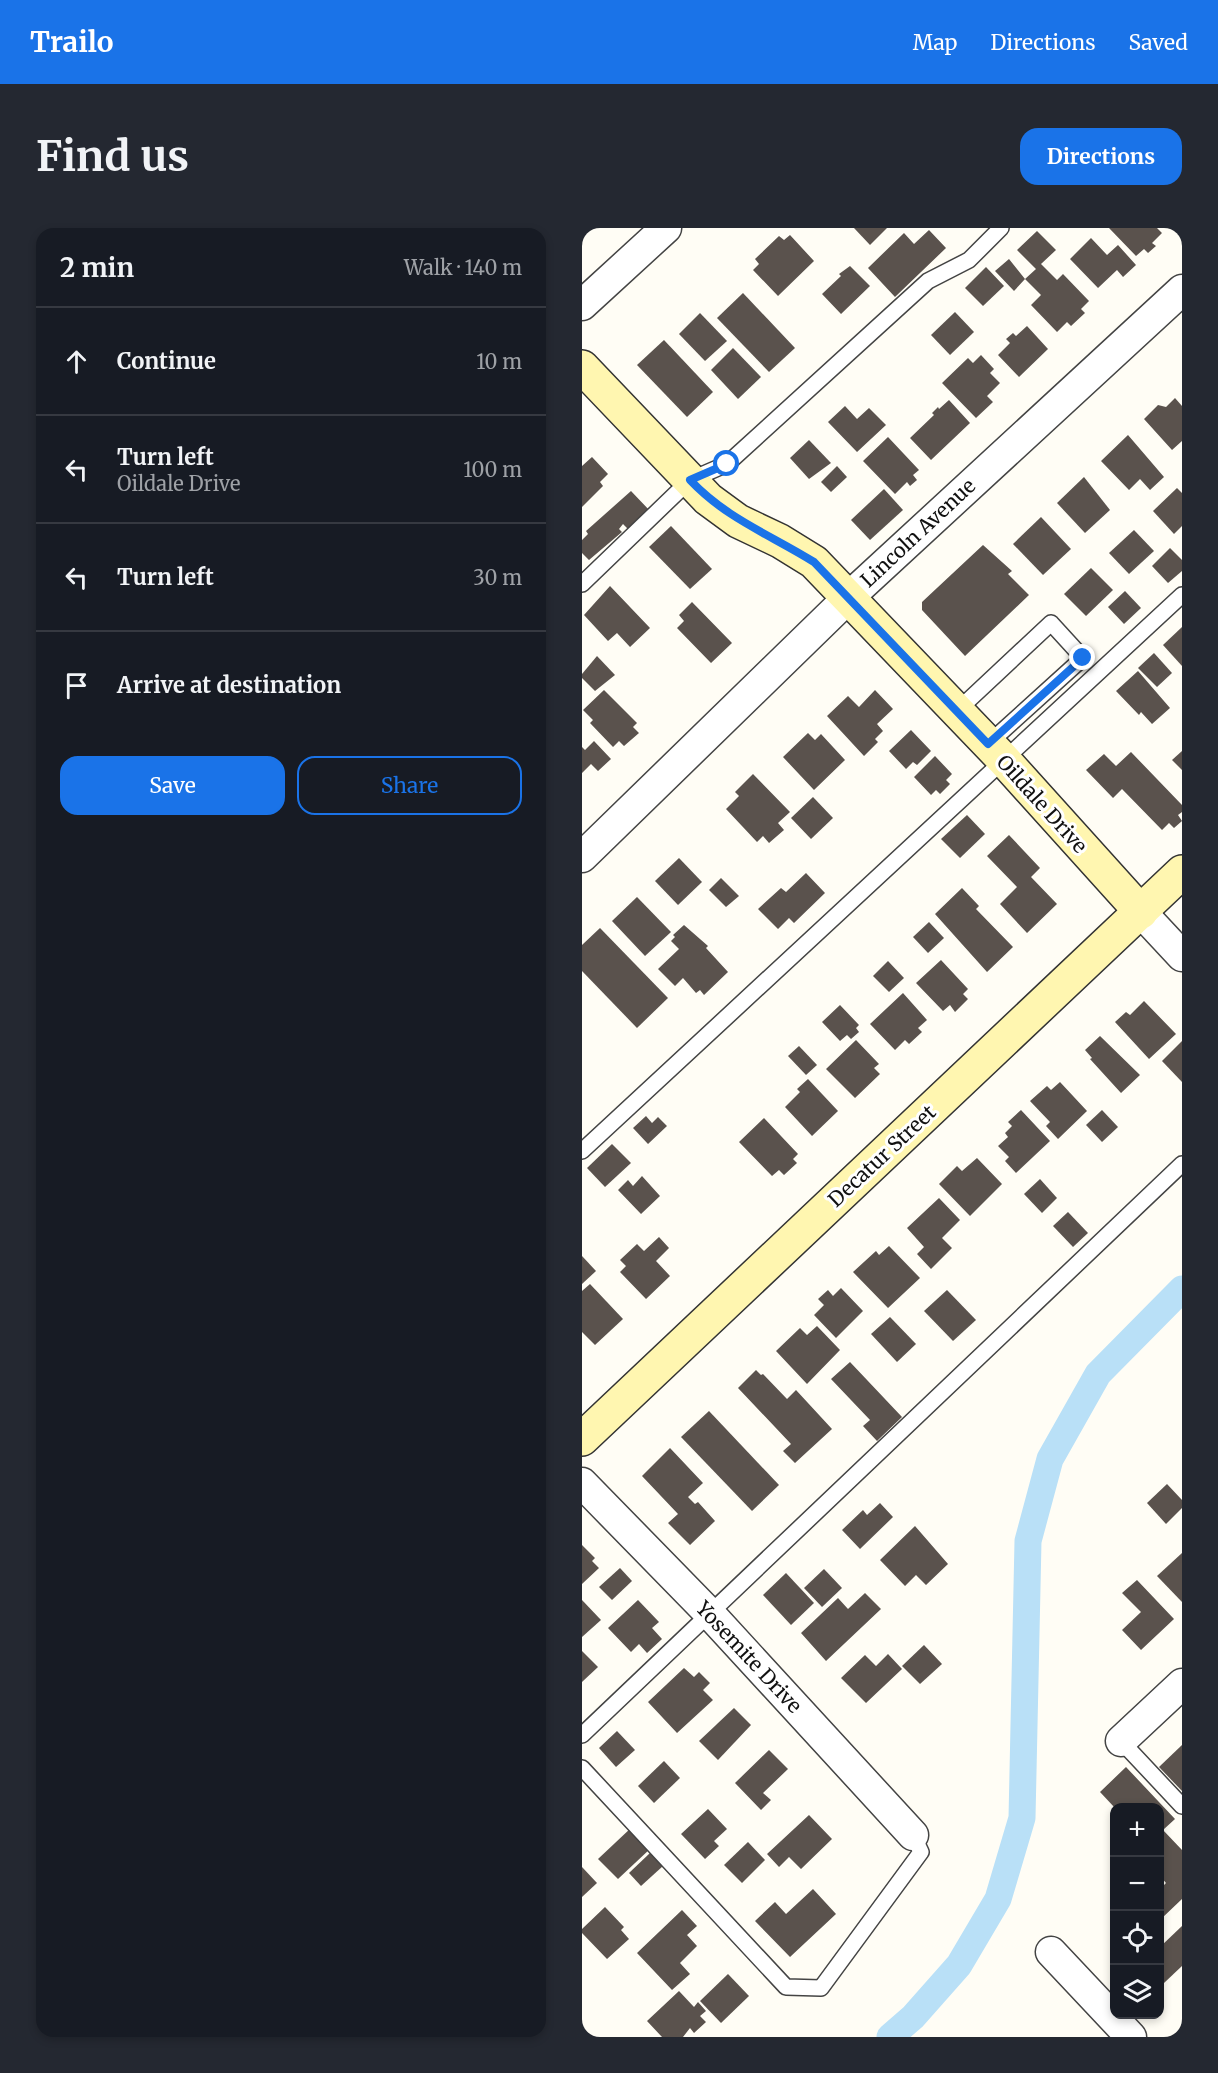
<!DOCTYPE html>
<meta charset="utf-8">
<style>
body{margin:0;font-family:Merriweather,serif;background:#242831;color:#f1f3f6}
.controls{position:absolute;right:18px;bottom:18px;display:grid;overflow:hidden;border-radius:12px;box-shadow:0 3px 9px #0003}
.controls button{width:54px;height:54px;display:grid;place-items:center;padding:0;border:0;border-bottom:2px solid #363941;background:#171b24;color:#f1f3f6;font:30px sans-serif}
.stop{position:absolute;width:18px;height:18px;margin:-14px;border:4px solid #1a73e8;border-radius:50%;background:#fff}
.stop.end{background:#1a73e8;border-color:#fff;box-shadow:0 2px 6px #0008}
.list{margin:0;padding:0;list-style:none}
h2{display:flex;justify-content:space-between;align-items:center;height:78px;margin:0;padding:0 24px;font-size:26px}
h2 small{font-size:20px;font-weight:400;color:#9ea1a6}
.list li{display:grid;grid-template-columns:39px 1fr auto;gap:18px;align-items:center;box-sizing:border-box;height:108px;padding:0 24px;border-top:2px solid #363941}
.list b{display:block;font-size:22px;white-space:nowrap}
.list p{margin:0;font-size:20px;white-space:nowrap;color:#9ea1a6}
.list em{font-size:20px;font-style:normal;color:#9ea1a6}
.actions{display:flex;gap:12px;padding:18px 24px}
.actions a{flex:1;padding:14px 0;border:2px solid #1a73e8;border-radius:18px;text-align:center;font-size:21px;color:#1a73e8}
.actions .main{background:#1a73e8;color:#fff}
.icon{flex:none;width:33px;height:33px;fill:none;stroke:currentColor;stroke-width:2;stroke-linecap:round;stroke-linejoin:round}
.map{position:relative;flex:none;width:600px;height:1809px;overflow:hidden;border-radius:18px}
header{display:flex;align-items:center;gap:36px;box-sizing:border-box;height:84px;padding:0 30px;background:#1a73e8;color:#fff}
header strong{font-size:28px}
nav{display:flex;gap:33px;margin-inline-start:auto;font-size:21px}
.intro{display:flex;align-items:center;justify-content:space-between;box-sizing:border-box;height:144px;padding:0 36px}
h1{margin:0;font-size:42px}
.button{padding:15px 27px;border-radius:18px;background:#1a73e8;color:#fff;font-size:21px;font-weight:700}
main{display:flex;gap:36px;padding:0 36px}
aside{flex:1;background:#171b24;border-radius:18px;box-shadow:0 3px 9px #0003}
.map>svg:first-child{display:block}
</style>
<header>
<strong>Trailo</strong>
<nav><a>Map</a><a>Directions</a><a>Saved</a></nav>
</header>
<div class="intro"><h1>Find us</h1><a class="button">Directions</a></div>
<main>
<aside>
<h2>2 min<small>Walk · 140 m</small></h2>
<ul class="list">
<li><svg class="icon" aria-label="ahead" viewBox="0 0 24 24"><path d="M12 20V5M6 11l6-6 6 6"/></svg><div><b>Continue</b></div><em>10 m</em></li>
<li><svg class="icon" aria-label="left" viewBox="0 0 24 24"><path d="M17 20v-9H6M10 6l-5 5 5 5"/></svg><div><b>Turn left</b><p>Oildale Drive</p></div><em>100 m</em></li>
<li><svg class="icon" aria-label="left" viewBox="0 0 24 24"><path d="M17 20v-9H6M10 6l-5 5 5 5"/></svg><div><b>Turn left</b></div><em>30 m</em></li>
<li><svg class="icon" aria-label="arrive" viewBox="0 0 24 24"><path d="M6 21V4h12l-3 4 3 4H6"/></svg><div><b>Arrive at destination</b></div></li>
</ul>
<div class="actions"><a class="main">Save</a><a>Share</a></div>
</aside>
<div class="map">
<svg width="600" height="1809" viewBox="0 0 600 1809">
<rect width="100%" height="100%" fill="#fffdf5"/>
<g fill="none" stroke-linecap="round" stroke-linejoin="round">
<path stroke="#b9e0f7" stroke-width="27" d="M308 1809 331 1789 377 1737 416 1671 440 1590 446 1313 468 1231 516 1146 600 1061"/>
</g>
<g fill="#5a524d">
<path d="M272 0H305L288 17Z"/>
<path d="M527 0H575L580 5 570 15 574 18 566 25 562 21 554 28Z"/>
<path d="M347 2 364 20 313 69 286 40 322 5 332 16Z"/>
<path d="M455 3 474 22 459 36 475 52 481 46 507 73 499 81 503 85 489 98 485 94 475 104 449 77 459 67 443 51 432 63 413 43 427 31 443 51 454 41 435 22Z"/>
<path d="M208 7 232 33 196 68 171 42 177 36 173 31 197 8 202 12Z"/>
<path d="M509 10 525 27 536 17 554 37 541 49 535 42 516 60 488 31Z"/>
<path d="M268 38 288 58 259 86 240 66 259 48 257 46Z"/>
<path d="M404 39 422 58 401 78 383 60Z"/>
<path d="M161 65 213 120 187 144 135 90Z"/>
<path d="M373 84 392 104 368 127 349 107Z"/>
<path d="M118 85 145 113 123 133 97 106Z"/>
<path d="M445 98 466 121 437 149 416 127 428 115 424 111 431 105 434 108Z"/>
<path d="M82 112 131 164 105 189 55 137Z"/>
<path d="M151 120 179 149 156 171 129 142Z"/>
<path d="M399 127 412 141 408 145 418 155 405 168 411 174 394 190 360 155 386 130 391 135Z"/>
<path d="M593 170 600 178V213L590 222 562 191 576 177 584 179Z"/>
<path d="M367 172 388 195 349 232 328 210 352 187 350 185 356 179 357 181Z"/>
<path d="M263 178 275 191 287 180 304 197 275 224 246 194Z"/>
<path d="M546 207 582 249 568 262 558 251 547 262 519 233Z"/>
<path d="M306 209 337 242 331 247 335 252 328 258 325 254 313 266 281 233Z"/>
<path d="M227 212 249 235 227 251 208 230Z"/>
<path d="M10 229 26 246 18 254 21 258 0 279V238Z"/>
<path d="M255 238 265 249 249 264 239 254Z"/>
<path d="M502 249 528 282 503 305 475 275Z"/>
<path d="M595 260 600 265V298L592 306 571 283Z"/>
<path d="M302 261 321 282 288 312 269 292Z"/>
<path d="M49 263 69 284 48 303 41 296 37 301 40 304 7 332 0 325V312L6 306 4 303Z"/>
<path d="M459 289 489 321 461 347 431 316Z"/>
<path d="M89 298 130 341 108 361 67 319Z"/>
<path d="M552 302 572 323 547 346 527 325Z"/>
<path d="M401 317 430 343 426 346 447 367 383 428 340 382V374Z"/>
<path d="M588 320 600 332V343L586 355 570 338Z"/>
<path d="M509 340 531 362 504 388 482 366Z"/>
<path d="M28 358 68 400 48 419 35 405 26 413 2 387Z"/>
<path d="M543 363 559 380 542 396 526 379Z"/>
<path d="M110 374 150 415 129 435 95 400 102 393 97 387Z"/>
<path d="M600 399V438L581 417Z"/>
<path d="M572 425 590 445 575 459 556 440Z"/>
<path d="M15 428 33 447 13 463 0 450V446Z"/>
<path d="M556 443 588 480 570 496 559 484 557 487 534 463Z"/>
<path d="M22 462 55 495 51 499 57 505 42 518 37 513 31 519 8 495 11 492 1 482Z"/>
<path d="M293 462 311 481 295 496 301 503 293 511 296 514 282 528 245 488 266 468 277 479Z"/>
<path d="M329 502 349 523 335 537 331 534 324 541 307 523Z"/>
<path d="M226 505 233 512 239 506 263 532 232 562 201 529Z"/>
<path d="M12 513 29 531 16 543 9 536 0 545V519L3 522Z"/>
<path d="M600 523V542L590 532Z"/>
<path d="M549 524 600 577V584L596 587 600 593 592 600 587 595 580 602 540 561 531 570 504 542 522 526 534 538Z"/>
<path d="M353 528 370 546 364 552 368 556 358 566 354 562 349 567 332 549Z"/>
<path d="M171 546 208 584 196 595 202 602 187 615 181 608 175 614 144 581 157 568 153 564Z"/>
<path d="M231 569 251 590 229 611 209 590Z"/>
<path d="M385 587 403 606 378 630 359 611Z"/>
<path d="M427 607 458 640 449 649 475 676 445 705 418 676 435 659 405 628Z"/>
<path d="M97 630 120 654 96 677 73 653Z"/>
<path d="M224 645 243 665 212 695 207 690 196 701 176 681 199 660 204 664Z"/>
<path d="M139 650 157 668 144 679 127 662Z"/>
<path d="M380 660 397 678 394 681 431 719 405 744 353 686Z"/>
<path d="M55 669 89 704 63 728 30 693Z"/>
<path d="M347 694 362 710 346 725 331 709Z"/>
<path d="M102 697 126 718 124 720 146 744 122 767 118 762 114 765 101 750 93 758 76 741 97 721 89 713 93 709 91 707Z"/>
<path d="M18 700 86 770 55 800 0 743V717Z"/>
<path d="M359 732 386 761 381 766 386 771 373 784 368 777 361 783 334 755Z"/>
<path d="M306 733 322 750 307 764 291 748Z"/>
<path d="M321 765 345 792 336 800 340 804 327 816 323 812 313 822 288 796Z"/>
<path d="M562 773 594 806 567 831 533 794 544 784 548 787Z"/>
<path d="M258 777 277 797 274 800 277 804 269 811 265 807 258 813 240 794Z"/>
<path d="M518 808 558 847 539 865 508 831 510 830 503 822Z"/>
<path d="M274 812 297 836 292 840 298 846 273 870 244 841Z"/>
<path d="M600 813V854L580 833Z"/>
<path d="M217 818 235 837 224 847 206 828Z"/>
<path d="M226 851 256 883 230 908 203 879 218 864 215 861Z"/>
<path d="M478 854 505 883 476 911 464 898 468 894 448 873 465 858 469 862Z"/>
<path d="M439 882 468 913 434 945 423 933 427 929 416 918 426 909 423 905 430 898 426 894Z"/>
<path d="M520 882 536 899 520 914 504 897Z"/>
<path d="M64 888 70 895 76 889 85 898 66 916 51 900Z"/>
<path d="M182 890 216 926 211 931 215 935 202 947 197 942 190 948 157 914Z"/>
<path d="M30 916 49 935 23 959 5 940Z"/>
<path d="M395 930 420 956 388 988 357 956 375 938 380 943Z"/>
<path d="M60 948 78 968 59 986 36 962 46 952 51 958Z"/>
<path d="M458 951 475 970 460 985 442 966Z"/>
<path d="M357 970 378 992 360 1010 370 1020 349 1041 335 1026 342 1019 325 1000Z"/>
<path d="M486 984 506 1005 491 1019 471 998Z"/>
<path d="M77 1009 87 1020 74 1033 88 1048 64 1071 38 1044 44 1038 38 1032 55 1016 62 1023Z"/>
<path d="M307 1018 338 1050 306 1080 271 1044 294 1023 297 1027Z"/>
<path d="M0 1028 14 1043 0 1056Z"/>
<path d="M8 1056 41 1091 13 1117 0 1104V1063Z"/>
<path d="M259 1060 281 1083 254 1110 232 1087 242 1077 236 1071 246 1062 251 1068Z"/>
<path d="M365 1062 394 1092 371 1113 342 1083Z"/>
<path d="M308 1089 334 1116 315 1134 289 1106Z"/>
<path d="M235 1098 258 1122 225 1156 194 1123 218 1100 225 1107Z"/>
<path d="M268 1134 320 1189 295 1213 281 1198 288 1192 249 1151Z"/>
<path d="M174 1142 179 1147 181 1146 205 1171 214 1162 250 1201 213 1235 201 1223 209 1216 156 1160Z"/>
<path d="M127 1183 197 1257 170 1283 99 1209Z"/>
<path d="M88 1220 121 1255 106 1269 113 1276 116 1274 133 1293 108 1317 86 1295 96 1286 60 1248Z"/>
<path d="M585 1256 600 1272V1280L584 1296 565 1275Z"/>
<path d="M298 1275 311 1289 278 1321 260 1302 281 1282 285 1287Z"/>
<path d="M333 1298 366 1336 344 1357 334 1347 323 1358 298 1332Z"/>
<path d="M0 1317 13 1330 10 1333 17 1340 0 1356Z"/>
<path d="M600 1325V1374L575 1348Z"/>
<path d="M38 1340 50 1353 30 1372 17 1359Z"/>
<path d="M242 1341 260 1360 240 1379 222 1360Z"/>
<path d="M204 1345 232 1375 209 1397 181 1367Z"/>
<path d="M555 1352 592 1391 559 1422 540 1402 559 1384 540 1365Z"/>
<path d="M283 1365 299 1381 244 1433 219 1405 256 1370 266 1381Z"/>
<path d="M0 1372 19 1392 0 1409Z"/>
<path d="M56 1372 77 1394 70 1400 80 1411 65 1425 57 1416 49 1424 26 1400Z"/>
<path d="M342 1417 360 1436 338 1456 320 1438Z"/>
<path d="M0 1423 16 1439 0 1454Z"/>
<path d="M306 1426 320 1441 284 1475 259 1450 283 1427 294 1438Z"/>
<path d="M102 1440 112 1449 117 1444 128 1455 121 1462 131 1472 95 1505 66 1474Z"/>
<path d="M152 1480 169 1497 136 1532 117 1513Z"/>
<path d="M35 1503 53 1522 34 1539 17 1520Z"/>
<path d="M600 1517V1563L577 1539Z"/>
<path d="M187 1522 206 1541 181 1565 189 1572 179 1582 153 1555Z"/>
<path d="M82 1533 98 1550 72 1575 56 1558Z"/>
<path d="M544 1539 593 1591 581 1602 600 1622V1671L579 1691 578 1661 584 1655 578 1648V1580H533L518 1564Z"/>
<path d="M126 1581 145 1601 132 1613 137 1618 123 1631 99 1606Z"/>
<path d="M227 1587 250 1611 219 1641 207 1629 197 1639 185 1626Z"/>
<path d="M50 1599 69 1620 36 1651 16 1631Z"/>
<path d="M166 1614 183 1632 160 1655 142 1637Z"/>
<path d="M68 1625 81 1638 59 1658 47 1645Z"/>
<path d="M0 1639 15 1655 0 1669Z"/>
<path d="M231 1661 254 1686 208 1729 173 1693 193 1674 204 1686Z"/>
<path d="M23 1679 42 1699 39 1702 47 1711 25 1731 0 1705V1701Z"/>
<path d="M100 1682 115 1698 105 1707 115 1718 98 1735 108 1746 90 1762 55 1725Z"/>
<path d="M600 1698V1738L582 1755 578 1750V1719Z"/>
<path d="M146 1746 167 1768 139 1795 118 1773Z"/>
<path d="M97 1763 112 1779 116 1774 124 1783 118 1788 124 1794 112 1805 108 1800 101 1809H80L65 1793Z"/>
</g>
<g fill="none" stroke-linecap="round" stroke-linejoin="round">
<defs>
<g id="lane">
<path d="M0 356 108 252 145 236 346 53 387 32 419 0"/>
<path d="M375 483 469 395 501 430 406 516"/>
<path d="M0 923 600 367"/>
<path d="M0 1507 600 936"/>
<path d="M539 1513 600 1578"/>
<path d="M0 1540 204 1759 239 1760 339 1624 331 1607"/>
</g>
<g id="street">
<path d="M0 77 84 0"/>
<path d="M0 629 267 369 600 62"/>
<path d="M559 684 600 728"/>
<path d="M0 1255 128 1386 331 1607"/>
<path d="M539 1513 600 1456"/>
<path d="M469 1724 549 1809"/>
</g>
<g id="secondary">
<path d="M0 139 126 271 156 293 198 313 232 334 421 531 559 684"/>
<path d="M0 1211 600 644"/>
</g>
</defs>
<use href="#lane" stroke="#444" stroke-width="18"/>
<use href="#street" stroke="#444" stroke-width="33"/>
<use href="#secondary" stroke="#333" stroke-width="36"/>
<use href="#lane" stroke="#fff" stroke-width="15"/>
<use href="#street" stroke="#fff" stroke-width="30"/>
<use href="#secondary" stroke="#fff6b0" stroke-width="33"/>
</g>
<g fill="none" stroke-linecap="round" stroke-linejoin="round">
<path stroke="#1a73e8" stroke-width="8" d="M145 236 108 252C145 291 187 306 232 334L406 516 501 430"/>
</g>
<g text-anchor="middle" stroke-width="6" stroke-linejoin="round" paint-order="stroke">
<g font-size="20" fill="#111" stroke="#fff">
<text transform="translate(336 305) rotate(-43)" y="7">Lincoln Avenue</text>
<text transform="translate(460 576) rotate(48)" y="7">Oildale Drive</text>
<text transform="translate(300 928) rotate(-43)" y="7">Decatur Street</text>
<text transform="translate(167 1429) rotate(47)" y="7">Yosemite Drive</text>
</g>
</g>
</svg>
<div class="controls">
<button>+</button>
<button>−</button>
<button><svg class="icon" aria-label="locate" viewBox="0 0 24 24"><circle cx="12" cy="12" r="6"/><path d="M12 2v4M12 18v4M2 12h4M18 12h4"/></svg></button>
<button><svg class="icon" aria-label="layers" viewBox="0 0 24 24"><path d="M12 4l9 5-9 5-9-5zM3 14l9 5 9-5"/></svg></button>
</div>
<div class="stop" style="left:145px;top:236px"></div>
<div class="stop end" style="left:501px;top:430px"></div>
</div>
</main>
